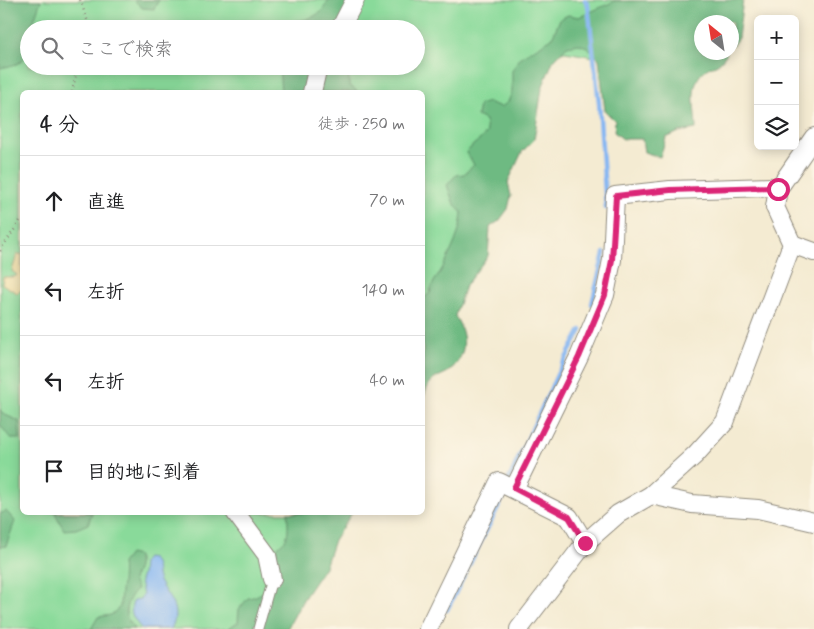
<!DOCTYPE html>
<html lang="ja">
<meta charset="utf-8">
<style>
body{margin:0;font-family:Mynerve,"Klee One",sans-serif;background:#f2f2f2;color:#202124}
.controls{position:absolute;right:15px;top:15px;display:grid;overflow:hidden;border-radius:8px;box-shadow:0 2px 12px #0003}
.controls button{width:45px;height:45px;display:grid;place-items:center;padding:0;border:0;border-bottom:1px solid #e0e0e0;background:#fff;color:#202124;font:25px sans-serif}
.compass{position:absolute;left:694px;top:15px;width:45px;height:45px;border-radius:50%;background:#fff;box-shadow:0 2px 12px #0003;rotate:330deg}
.stop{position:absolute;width:15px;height:15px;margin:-11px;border:4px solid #db2777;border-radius:50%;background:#fff}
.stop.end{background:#db2777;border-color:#fff;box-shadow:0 1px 5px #0008}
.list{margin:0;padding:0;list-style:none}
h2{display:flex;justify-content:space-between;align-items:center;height:65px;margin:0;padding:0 20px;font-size:21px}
h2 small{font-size:16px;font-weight:400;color:#757577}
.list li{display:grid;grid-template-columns:32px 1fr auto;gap:15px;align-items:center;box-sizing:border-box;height:90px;padding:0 20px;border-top:1px solid #e0e0e0}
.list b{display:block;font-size:19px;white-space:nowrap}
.list em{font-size:16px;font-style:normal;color:#757577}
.icon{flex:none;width:28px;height:28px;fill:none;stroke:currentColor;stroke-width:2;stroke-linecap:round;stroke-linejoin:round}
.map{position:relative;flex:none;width:814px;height:629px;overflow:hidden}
.search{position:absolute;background:#fff;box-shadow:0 2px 12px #0003;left:20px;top:20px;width:405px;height:55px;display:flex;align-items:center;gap:12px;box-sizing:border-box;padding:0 18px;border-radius:28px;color:#757577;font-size:19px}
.panel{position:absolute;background:#fff;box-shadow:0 2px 12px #0003;left:20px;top:90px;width:405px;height:425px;border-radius:8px}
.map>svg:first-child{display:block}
</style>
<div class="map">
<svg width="814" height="629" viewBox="0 0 814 629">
<rect width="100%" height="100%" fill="#fcf5e5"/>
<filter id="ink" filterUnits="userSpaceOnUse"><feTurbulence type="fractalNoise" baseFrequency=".02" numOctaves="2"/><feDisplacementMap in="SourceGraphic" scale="10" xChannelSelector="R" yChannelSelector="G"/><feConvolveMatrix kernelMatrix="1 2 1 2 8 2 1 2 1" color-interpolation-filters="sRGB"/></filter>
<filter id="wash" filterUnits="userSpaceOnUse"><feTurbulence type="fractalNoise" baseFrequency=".0096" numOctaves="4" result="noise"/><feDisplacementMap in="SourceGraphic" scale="20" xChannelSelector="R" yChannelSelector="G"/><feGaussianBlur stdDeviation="1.12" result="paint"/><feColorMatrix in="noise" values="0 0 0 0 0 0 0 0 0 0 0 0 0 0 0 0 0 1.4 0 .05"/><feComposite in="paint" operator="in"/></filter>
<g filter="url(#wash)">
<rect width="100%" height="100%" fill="#f4ebd2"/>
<path fill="#89da9a" stroke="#5a8262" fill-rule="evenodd" d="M0 0H621L595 57 541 48 423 378 422 92H22V512L333 513 273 629H0ZM29 29H416V66H29Z"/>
<g fill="#6eba82" stroke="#4c7256">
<path d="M0 0H41L31 29H29C29 56 30 63 0 68Z"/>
<path d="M134 0H159L154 9 142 8Z"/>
<path d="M328 0H357L355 21 359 29H291L295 21C309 20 323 15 328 0Z"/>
<path d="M743 0 738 38 732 46V22H702V52L727 53C716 70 714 62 703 72 688 86 696 111 696 129L679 132 666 138 660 157 644 152 642 139H623L614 132 615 121 605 111 599 59 587 47 579 44 567 46 553 61 542 88 534 140 522 152 508 182 511 196 508 209 499 221 490 227 488 256 465 286 455 316C467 335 468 356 448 372 443 375 435 377 431 382 427 386 425 394 423 400V299L430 293C432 282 437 278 442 269 451 252 461 232 462 213L453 202 447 185 456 175 464 174 474 165 467 153C472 143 481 141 487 132L485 120 477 116 479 105 488 102 501 107 508 102 512 92V71L519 58 552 38 560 19 568 15 579 17 615 1Z"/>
<path d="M279 66H355L349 76V85L358 92H281Z"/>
<path d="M0 409 3 414 19 421 20 439H11L0 425Z"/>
<path d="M6 511 15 521 6 546 0 547V514Z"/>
<path d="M55 513H92L88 524 76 529 64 530Z"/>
<path d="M288 513H352L334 540 325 567 304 598 287 629H227L238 622 239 609 248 598C260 597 276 584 279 571 280 565 276 558 276 552 277 545 282 544 285 540 290 533 287 520 288 513Z"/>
<path d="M129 554 138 556V567L133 580 137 589C125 601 121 617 135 629H91L98 617 111 615 120 607C120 592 124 578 122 563Z"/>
</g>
<path fill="#eeda9e" stroke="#8c8264" d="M22 254V290L17 293 2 284 3 277H15L17 275 12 271 17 255Z"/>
<path fill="#87b7f2" stroke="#59718e" d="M146 558 152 559C159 566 155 573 159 581 168 599 182 608 171 629H142C134 620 128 612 134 600L140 599 143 595 140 580C145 572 140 564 146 558Z"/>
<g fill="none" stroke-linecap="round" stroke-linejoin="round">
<g stroke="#87b7f2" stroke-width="4.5">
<path d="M585 0 588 5 599 103 606 208"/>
<path d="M592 304 604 253"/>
<path d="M508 481 558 373 581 330"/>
<path d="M447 610 503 497"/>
</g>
</g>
</g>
<g filter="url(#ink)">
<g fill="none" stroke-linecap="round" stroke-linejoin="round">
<defs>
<path id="service" d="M258 629 272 579"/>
<g id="minor">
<path d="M340 29 355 0"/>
<path d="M312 92 318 66"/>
<path d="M792 244 814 252"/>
<path d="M514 489 579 357 605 295 612 260 615 196 670 190 771 187 778 189"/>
<path d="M651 495 692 504 758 509 814 522"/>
<path d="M235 512 267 555 272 579"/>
<path d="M428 629 499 482 569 517 585 543"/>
<path d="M519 629 585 543 618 514 651 495 695 455 725 422 792 244 775 207 778 189 814 137"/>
</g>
</defs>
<use href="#service" stroke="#908b7e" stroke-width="11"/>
<use href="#minor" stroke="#908b7e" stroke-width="20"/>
<g stroke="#908b7e" stroke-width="2.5" stroke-dasharray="1 4" stroke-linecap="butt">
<path d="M80 0 88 22 87 29"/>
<path d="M72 92 78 66"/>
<path d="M0 251 22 218"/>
</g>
<use href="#service" stroke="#fff" stroke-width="9"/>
<use href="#minor" stroke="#fff" stroke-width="18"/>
</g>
</g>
<g fill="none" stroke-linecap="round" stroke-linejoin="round" filter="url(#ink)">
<path stroke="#db2777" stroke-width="6" d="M585 543 569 517 514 488 579 357 605 295 612 260 616 196 670 190 772 187 778 189"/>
</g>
</svg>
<div class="controls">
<button>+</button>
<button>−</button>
<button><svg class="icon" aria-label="layers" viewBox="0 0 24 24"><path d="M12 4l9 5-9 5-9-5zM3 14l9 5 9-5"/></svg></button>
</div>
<svg class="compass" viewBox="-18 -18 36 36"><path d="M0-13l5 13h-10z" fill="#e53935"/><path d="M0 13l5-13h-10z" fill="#757577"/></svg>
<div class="stop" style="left:778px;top:189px"></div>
<div class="stop end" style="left:585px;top:543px"></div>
<div class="search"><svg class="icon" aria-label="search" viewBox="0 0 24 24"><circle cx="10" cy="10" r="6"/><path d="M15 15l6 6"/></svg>ここで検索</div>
<section class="panel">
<h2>4 分<small>徒歩 · 250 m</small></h2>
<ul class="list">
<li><svg class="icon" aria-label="ahead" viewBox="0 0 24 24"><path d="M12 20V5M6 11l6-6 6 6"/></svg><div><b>直進</b></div><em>70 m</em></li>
<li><svg class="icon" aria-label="left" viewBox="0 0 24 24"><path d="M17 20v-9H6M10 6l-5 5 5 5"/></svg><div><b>左折</b></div><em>140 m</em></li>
<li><svg class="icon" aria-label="left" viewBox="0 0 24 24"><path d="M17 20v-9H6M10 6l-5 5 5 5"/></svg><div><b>左折</b></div><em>40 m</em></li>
<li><svg class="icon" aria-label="arrive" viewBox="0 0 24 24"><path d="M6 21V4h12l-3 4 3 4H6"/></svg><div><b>目的地に到着</b></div></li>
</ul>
</section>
</div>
